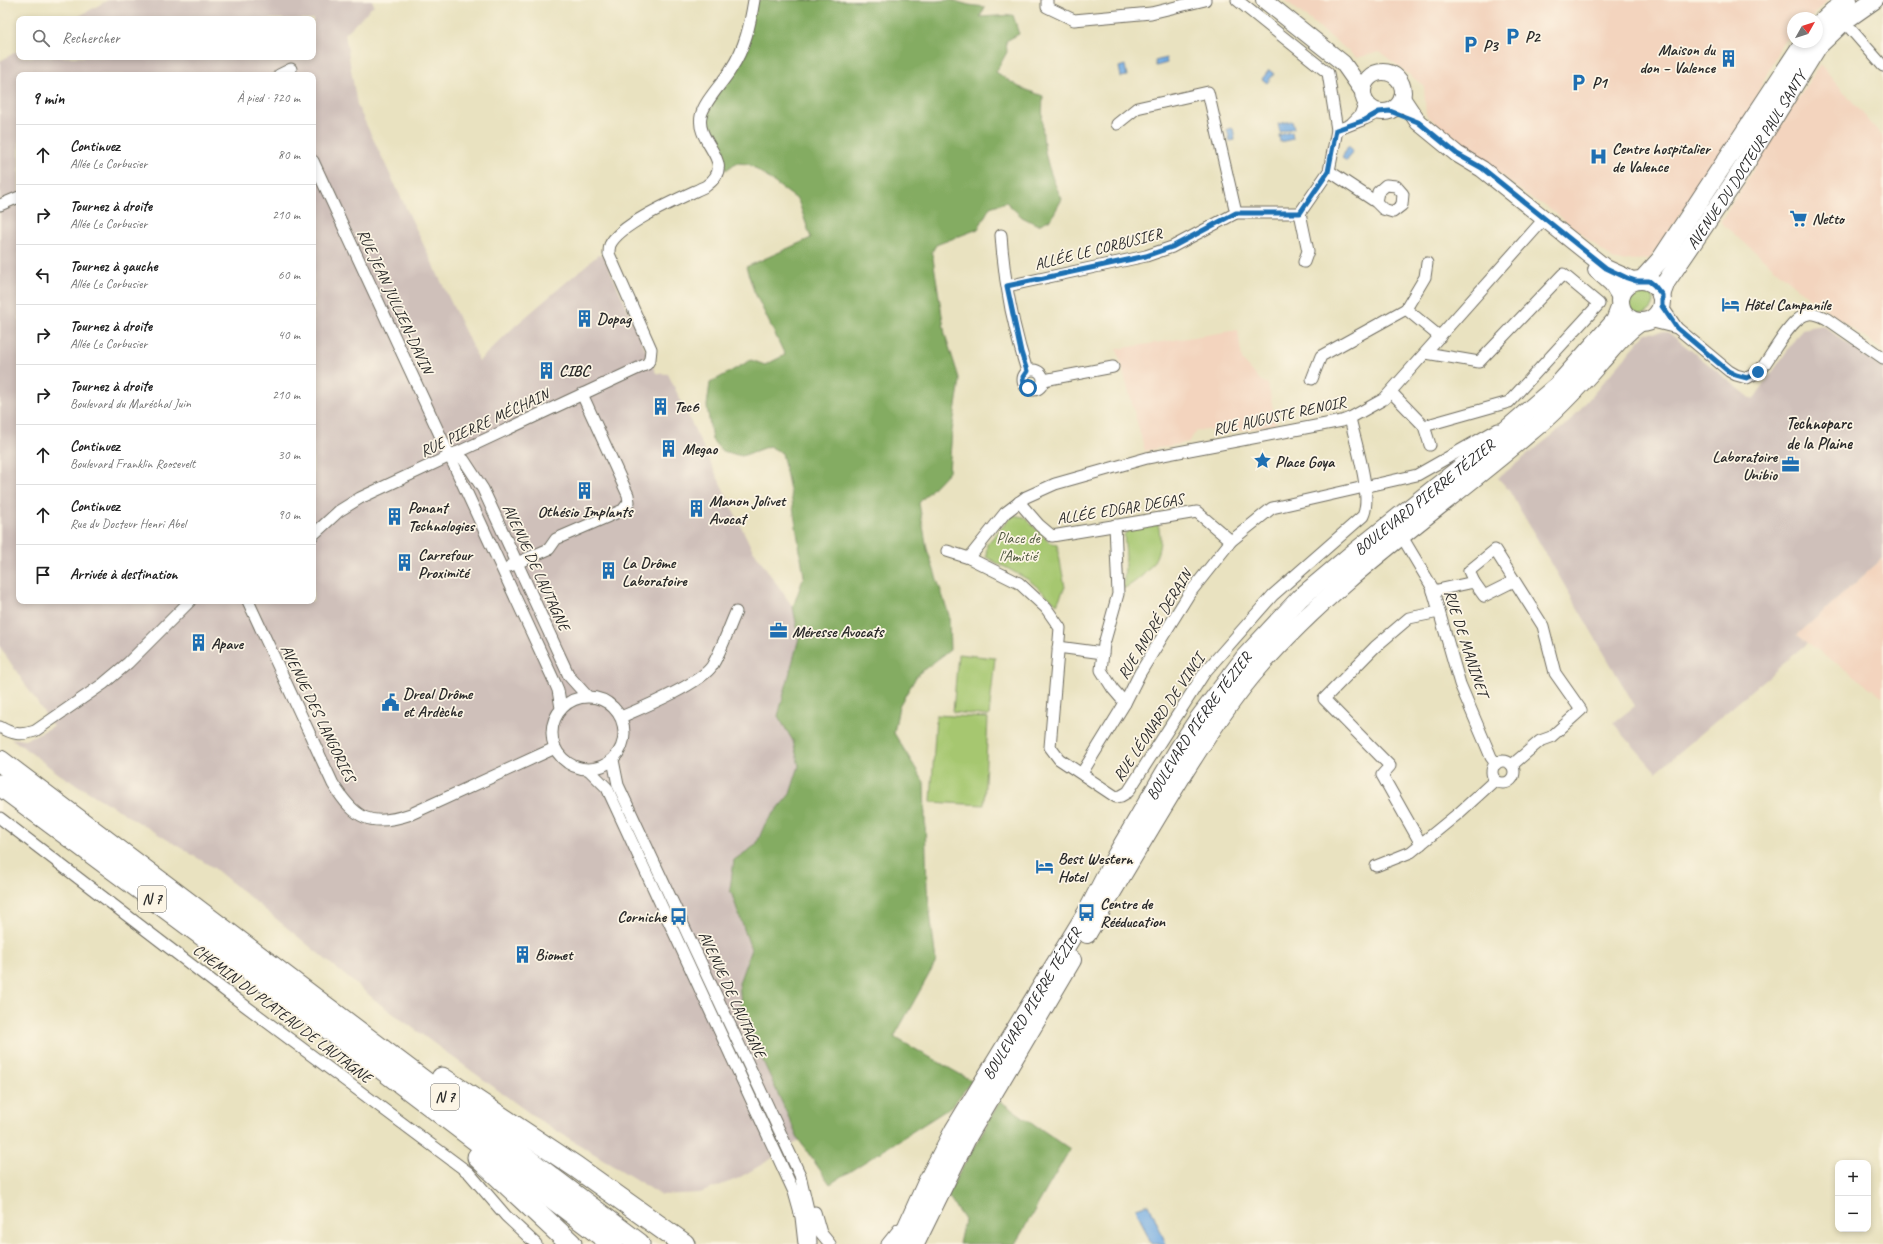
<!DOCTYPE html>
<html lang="fr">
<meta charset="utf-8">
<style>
body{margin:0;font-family:Caveat,sans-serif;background:#f2f2f2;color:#222}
.controls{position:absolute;right:12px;bottom:12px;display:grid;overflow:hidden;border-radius:8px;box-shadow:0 2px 6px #0003}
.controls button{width:36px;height:36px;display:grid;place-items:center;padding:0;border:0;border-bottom:1px solid #e0e0e0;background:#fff;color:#222;font:20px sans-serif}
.compass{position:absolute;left:1787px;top:12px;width:36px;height:36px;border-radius:50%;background:#fff;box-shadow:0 2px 6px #0003;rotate:51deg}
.stop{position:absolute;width:12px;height:12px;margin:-9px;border:3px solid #1f6fb2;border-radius:50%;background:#fff}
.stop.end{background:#1f6fb2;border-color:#fff;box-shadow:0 1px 4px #0008}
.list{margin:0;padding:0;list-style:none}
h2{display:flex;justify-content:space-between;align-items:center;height:52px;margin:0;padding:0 16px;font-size:17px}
h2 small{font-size:13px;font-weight:400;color:#767676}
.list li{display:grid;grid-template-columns:26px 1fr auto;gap:12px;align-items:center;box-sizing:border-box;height:60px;padding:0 16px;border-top:1px solid #e0e0e0}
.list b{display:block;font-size:15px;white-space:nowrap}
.list p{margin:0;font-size:13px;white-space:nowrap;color:#767676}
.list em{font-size:13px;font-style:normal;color:#767676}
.icon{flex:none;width:22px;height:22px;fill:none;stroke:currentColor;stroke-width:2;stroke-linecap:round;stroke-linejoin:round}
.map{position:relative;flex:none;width:1883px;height:1244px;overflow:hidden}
.search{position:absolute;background:#fff;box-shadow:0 2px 6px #0003;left:16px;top:16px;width:300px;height:44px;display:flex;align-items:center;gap:10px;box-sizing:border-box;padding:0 14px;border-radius:8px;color:#767676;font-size:15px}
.panel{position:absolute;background:#fff;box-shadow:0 2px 6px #0003;left:16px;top:72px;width:300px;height:532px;border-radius:8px}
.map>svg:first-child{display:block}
</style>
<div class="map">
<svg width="1883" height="1244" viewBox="0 0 1883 1244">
<rect width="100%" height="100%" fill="#fcf5e5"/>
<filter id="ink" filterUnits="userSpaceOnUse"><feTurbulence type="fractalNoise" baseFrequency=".025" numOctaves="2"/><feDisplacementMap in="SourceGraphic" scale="8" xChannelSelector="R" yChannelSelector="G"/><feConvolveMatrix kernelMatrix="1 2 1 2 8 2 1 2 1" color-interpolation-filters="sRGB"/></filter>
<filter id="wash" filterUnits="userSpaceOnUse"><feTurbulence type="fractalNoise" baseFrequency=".012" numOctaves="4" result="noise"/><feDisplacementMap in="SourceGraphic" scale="16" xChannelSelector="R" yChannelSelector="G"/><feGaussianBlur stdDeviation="0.9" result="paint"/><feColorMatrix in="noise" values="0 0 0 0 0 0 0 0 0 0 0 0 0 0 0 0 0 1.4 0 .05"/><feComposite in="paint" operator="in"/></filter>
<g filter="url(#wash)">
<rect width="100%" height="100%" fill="#e9e2c0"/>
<g fill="#f3d4be">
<path d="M1285 0H1828L1811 18H1793V33L1782 43 1746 117 1650 259 1615 261 1548 207 1530 198 1426 115 1424 86 1380 52 1357 58Z"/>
<path d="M1820 64 1883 137V351L1806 295 1720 222Z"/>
<path d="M1238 330 1242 360 1261 381 1268 384 1276 424 1216 435 1208 429 1196 431 1189 442 1145 451 1117 349Z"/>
<path d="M1883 558V697L1797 635Z"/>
</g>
<g fill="#cfc0ba" fill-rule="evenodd">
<path d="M108 0H372L374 5 345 34 357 105 479 361 515 326 598 255 604 256 656 373 668 374 751 547 793 607 799 638 778 716 793 741 799 766 790 794 765 824 756 845 734 860 730 889 751 949 740 983 742 1015 799 1140 783 1152 737 1179 700 1193 661 1195 536 1118 380 1004 214 868 59 774 11 738 25 740 53 726 0 647V61L19 50V57H313V19H74ZM19 75H313V601H19Z"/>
<path d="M1822 325 1883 369V558L1797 635 1808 643 1656 772 1613 723 1635 706 1508 489 1498 478 1569 422 1646 333 1668 332 1753 400 1802 329Z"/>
</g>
<g fill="#a6c770" stroke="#68794e">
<circle cx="1641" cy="301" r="13"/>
<path d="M1013 515 1024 517 1049 542 1057 545 1065 587 1057 604 1029 580 986 557 987 544Z"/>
<path d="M1158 524C1166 554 1149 575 1123 589L1126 557 1124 535 1129 529Z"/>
<path d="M958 654 995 658 989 716 953 712Z"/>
<path d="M936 715 988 718 984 805 931 802Z"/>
</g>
<g fill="#84ac62" stroke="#586c46">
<path d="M758 0 937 1 951 0 969 5 985 7 980 17 1013 15 1019 34 1006 41 1007 52 996 72 1019 87 1043 96C1041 137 1043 162 1062 199L1051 219 1038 225 1022 217 1006 202 990 207 978 229 936 245 932 252 945 334 960 381 952 431 949 471 919 503 927 549 949 615 950 650 918 674 899 706 894 733 924 782 927 887 936 962 894 1037 972 1081 951 1107 830 1184 799 1140 742 1015 739 983 751 949 730 889 734 860 756 845 765 824 790 794 799 766 793 741 778 716 799 638 793 607 804 576 791 495 782 453 769 446 742 456 722 451 712 440 707 406 710 383 751 360 765 365 785 355 754 291 746 267 811 238 798 200 749 164 736 163 726 170 705 128 708 113Z"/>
<path d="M1000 1101 1070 1149 1015 1244H959L964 1220 947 1195Z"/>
</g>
<g fill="#73ace2" stroke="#4f6c86">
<path d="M1166 58 1167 63 1156 66 1155 61Z"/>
<path d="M1125 65 1127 76 1121 77 1119 67Z"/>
<path d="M1269 70 1274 74 1267 83 1262 79Z"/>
<path d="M1292 121 1294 128 1280 132 1278 124Z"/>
<path d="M1233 128 1235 140 1230 141 1227 129Z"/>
<path d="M1292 132 1293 139 1280 142 1279 135Z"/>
<path d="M1348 146 1353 150 1347 161 1342 158Z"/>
<path d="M1149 1204 1166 1244H1151L1136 1208Z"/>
</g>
</g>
<g filter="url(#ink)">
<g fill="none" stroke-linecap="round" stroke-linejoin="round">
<defs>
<g id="street">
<path d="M1047 0V7L1074 20 1151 13 1205 0"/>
<path d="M1237 0 1328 73 1337 130"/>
<path d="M1841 18 1883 66"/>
<path d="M279 75 291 69"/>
<path d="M1352 123 1360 115 1365 102"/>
<path d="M1117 124 1137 108 1208 92 1236 213"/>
<path d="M313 161 555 683 558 690 561 708"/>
<path d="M1329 171 1376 202 1383 209 1393 212 1402 205 1403 194 1396 186 1386 185 1378 192 1376 202"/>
<path d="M0 205 19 197"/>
<path d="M1300 213 1308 251 1304 262"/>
<path d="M1001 235C1004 280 1013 327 1027 371"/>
<path d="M1007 286 1146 256 1172 247 1236 213H1300L1329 171 1337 130 1365 119 1379 112"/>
<path d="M1662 306 1677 328 1729 371 1736 375 1747 378 1758 372 1764 365C1773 353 1793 315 1809 314 1816 313 1821 316 1827 319L1883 358"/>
<path d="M1406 309 1425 277 1427 263"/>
<path d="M1649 321 1677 328"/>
<circle cx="1033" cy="380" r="10"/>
<path d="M1312 379 1321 356 1406 309 1440 337"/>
<path d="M1044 380 1113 367"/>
<path d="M1391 392 1424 426 1430 445"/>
<path d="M1424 426 1509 402 1599 304 1563 274 1479 362 1426 353"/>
<path d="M455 453 464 460 483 489 569 676 587 696"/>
<path d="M1019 502 1039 525 1052 536 1197 512 1231 541"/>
<path d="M1115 525 1118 594 1104 644 1101 670 1113 689 1125 703"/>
<path d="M313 535 339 511 360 498 647 364 650 359 651 349 609 254C609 252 609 248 610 245 620 223 683 197 706 186 739 162 695 144 701 116 704 101 723 83 731 69 745 48 750 25 754 0"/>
<path d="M1401 535 1432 587 1460 684 1491 757 1496 764"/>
<path d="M947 551 969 558 1019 583 1046 608 1060 628 1050 747 1059 759 1116 797 1121 796 1128 792 1205 672 1273 595 1363 516C1373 495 1355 442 1350 418"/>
<path d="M969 558 1005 513 1026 497 1055 484 1147 458 1342 421 1350 418 1384 399 1545 218"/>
<path d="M510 566 549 549 556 539 623 510 629 502 628 495 582 394"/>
<path d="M1474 582 1469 571 1495 550 1543 626 1555 673 1581 710 1551 737 1540 741 1512 765"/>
<path d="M1433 591 1474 582 1484 596 1514 581"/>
<path d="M248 601 333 784C355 819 370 828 411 814L555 748"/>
<path d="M1058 647 1103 653"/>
<circle cx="588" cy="733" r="36"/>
<path d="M621 717C642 708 700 684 712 666 722 649 728 630 736 612"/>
<path d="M0 727C12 734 21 736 35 731L103 684 128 663 190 601"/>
<path d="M613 760 618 785 800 1175 810 1218 811 1244"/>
<circle cx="1503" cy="772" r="11"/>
<path d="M589 770 607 788 794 1192 801 1217 804 1244"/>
<path d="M1082 773 1125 703 1140 673 1189 594 1231 541 1272 508 1417 475 1498 429"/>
<path d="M0 818 228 993 469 1173 506 1216 536 1244"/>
<path d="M1421 844 1382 775 1390 766 1324 699 1375 647 1409 618 1439 612"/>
<path d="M1376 866 1411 852 1460 812 1495 780"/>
<path d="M815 1212 821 1233 830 1244"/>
<path d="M887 1244 899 1229"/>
</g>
<g id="secondary">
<path d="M1264 0 1343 63 1362 90"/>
<circle cx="1383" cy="92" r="20"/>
<path d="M1402 98 1418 122 1457 154 1482 169 1606 268 1635 281"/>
<path d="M1596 270 1612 284 1620 297"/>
</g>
<g id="primary">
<path d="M1817 26 1833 11 1848 0"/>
<circle cx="1641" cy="301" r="21"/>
<path d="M1642 280 1661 259 1804 42"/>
<path id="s1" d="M1661 295 1666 282 1734 182 1818 46 1844 21 1874 0"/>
<path d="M1087 934C1120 879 1152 824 1186 769 1208 734 1231 699 1259 667 1338 576 1439 510 1530 432 1556 411 1579 386 1601 361 1613 348 1624 333 1639 323"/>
<path id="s2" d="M899 1244 927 1182 954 1130 1087 912 1117 854 1178 750 1197 721 1245 657 1300 598 1351 555 1484 449 1558 385 1615 321 1620 308"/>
<path d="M915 1244 968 1136 1072 960"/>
</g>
<g id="highway">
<path d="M0 761 639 1244"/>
<path d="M0 785 360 1052 613 1244"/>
<path d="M442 1078 576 1167 684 1244"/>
<path d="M478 1157 571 1244"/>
</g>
</defs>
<use href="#street" stroke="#6e6b5f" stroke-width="13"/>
<use href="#secondary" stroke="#6e6b5f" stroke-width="18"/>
<use href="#primary" stroke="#6e6b5f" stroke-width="20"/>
<use href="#highway" stroke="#6e6b5f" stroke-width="23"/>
<use href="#street" stroke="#fff" stroke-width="11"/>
<use href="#secondary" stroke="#fff" stroke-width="16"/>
<use href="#primary" stroke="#fff" stroke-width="18"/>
<use href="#highway" stroke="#fff" stroke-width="21"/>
</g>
</g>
<g fill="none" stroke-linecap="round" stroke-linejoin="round" filter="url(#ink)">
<path stroke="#1f6fb2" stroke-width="5" d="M1028 388 1024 385 1023 377 1027 371 1021 352 1007 286 1146 256 1172 247 1236 213H1300L1328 172 1336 130 1365 120 1379 112 1390 111 1418 122 1457 154 1482 168 1606 268 1627 278 1636 281H1649L1654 285 1662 295V306L1677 328 1728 371 1736 375 1747 378 1758 372"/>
</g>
<defs>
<symbol id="parking-bare" viewBox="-9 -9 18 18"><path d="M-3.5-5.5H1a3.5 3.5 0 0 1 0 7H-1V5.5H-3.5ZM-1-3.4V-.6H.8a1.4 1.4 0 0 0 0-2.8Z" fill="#1f6fb2" stroke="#fcf5e5" stroke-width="2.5" paint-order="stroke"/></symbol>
<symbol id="building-bare" viewBox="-9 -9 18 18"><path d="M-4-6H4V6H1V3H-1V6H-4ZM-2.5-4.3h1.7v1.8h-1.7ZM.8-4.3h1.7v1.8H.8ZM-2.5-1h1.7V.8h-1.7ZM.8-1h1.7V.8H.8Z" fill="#1f6fb2" stroke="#fcf5e5" stroke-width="2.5" paint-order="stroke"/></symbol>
<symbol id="hospital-bare" viewBox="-9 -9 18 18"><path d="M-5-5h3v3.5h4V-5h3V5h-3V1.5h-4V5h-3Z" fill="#1f6fb2" stroke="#fcf5e5" stroke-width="2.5" paint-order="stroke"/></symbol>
<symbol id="supermarket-bare" viewBox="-9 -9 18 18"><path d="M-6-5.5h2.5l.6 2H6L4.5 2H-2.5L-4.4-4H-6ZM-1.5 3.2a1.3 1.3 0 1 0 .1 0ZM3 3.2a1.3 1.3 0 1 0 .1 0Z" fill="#1f6fb2" stroke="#fcf5e5" stroke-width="2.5" paint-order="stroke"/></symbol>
<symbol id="hotel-bare" viewBox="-9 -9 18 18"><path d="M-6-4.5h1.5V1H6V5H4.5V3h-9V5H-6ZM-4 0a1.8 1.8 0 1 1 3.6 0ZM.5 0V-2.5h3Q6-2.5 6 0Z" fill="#1f6fb2" stroke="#fcf5e5" stroke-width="2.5" paint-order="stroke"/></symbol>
<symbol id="sight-bare" viewBox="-9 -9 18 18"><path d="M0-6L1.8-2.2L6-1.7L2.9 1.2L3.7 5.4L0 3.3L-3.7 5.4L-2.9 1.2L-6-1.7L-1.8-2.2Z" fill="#1f6fb2" stroke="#fcf5e5" stroke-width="2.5" paint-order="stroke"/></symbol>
<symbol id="office-bare" viewBox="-9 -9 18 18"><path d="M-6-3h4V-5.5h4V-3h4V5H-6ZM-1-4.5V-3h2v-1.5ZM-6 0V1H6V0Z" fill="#1f6fb2" stroke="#fcf5e5" stroke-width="2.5" paint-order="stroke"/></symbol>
<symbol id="civic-bare" viewBox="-9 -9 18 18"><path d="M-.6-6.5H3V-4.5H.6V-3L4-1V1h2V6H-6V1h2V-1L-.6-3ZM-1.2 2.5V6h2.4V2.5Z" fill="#1f6fb2" stroke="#fcf5e5" stroke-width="2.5" paint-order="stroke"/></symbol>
<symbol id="bus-bare" viewBox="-9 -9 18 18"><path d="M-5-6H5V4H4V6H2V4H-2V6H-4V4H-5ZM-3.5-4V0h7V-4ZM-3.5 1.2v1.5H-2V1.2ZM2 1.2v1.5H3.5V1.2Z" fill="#1f6fb2" stroke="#fcf5e5" stroke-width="2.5" paint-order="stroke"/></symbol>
</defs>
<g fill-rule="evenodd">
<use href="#parking-bare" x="1500" y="24" width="25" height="25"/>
<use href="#parking-bare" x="1458" y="32" width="25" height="25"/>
<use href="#building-bare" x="1716" y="46" width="25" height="25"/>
<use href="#parking-bare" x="1566" y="70" width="25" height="25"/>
<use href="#hospital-bare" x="1586" y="144" width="25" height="25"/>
<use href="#supermarket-bare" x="1786" y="206" width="25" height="25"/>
<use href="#hotel-bare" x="1718" y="292" width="25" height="25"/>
<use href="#building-bare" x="572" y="306" width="25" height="25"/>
<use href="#building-bare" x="534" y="358" width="25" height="25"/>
<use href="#building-bare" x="648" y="394" width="25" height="25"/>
<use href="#building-bare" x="656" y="436" width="25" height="25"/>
<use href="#sight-bare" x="1250" y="448" width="25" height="25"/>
<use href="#office-bare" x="1778" y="452" width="25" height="25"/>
<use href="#building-bare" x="572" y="478" width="25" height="25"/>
<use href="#building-bare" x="684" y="496" width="25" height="25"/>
<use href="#building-bare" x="382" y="504" width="25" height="25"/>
<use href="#building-bare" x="392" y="550" width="25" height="25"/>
<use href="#building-bare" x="596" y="558" width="25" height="25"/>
<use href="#office-bare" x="766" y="618" width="25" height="25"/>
<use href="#building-bare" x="186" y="630" width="25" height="25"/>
<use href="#civic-bare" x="378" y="690" width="25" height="25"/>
<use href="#hotel-bare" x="1032" y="854" width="25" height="25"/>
<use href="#bus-bare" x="1074" y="900" width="25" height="25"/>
<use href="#bus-bare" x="666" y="904" width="25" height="25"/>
<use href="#building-bare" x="510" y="942" width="25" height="25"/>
</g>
<g text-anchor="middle" stroke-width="3.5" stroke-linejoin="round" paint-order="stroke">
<g fill="#fcf5e5" stroke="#6a6863" stroke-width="1">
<rect x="138" y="886" width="28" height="26" rx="3"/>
<rect x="431" y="1084" width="28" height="26" rx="3"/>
</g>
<g font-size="15" font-weight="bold" fill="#2b2b2b">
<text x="152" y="904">N 7</text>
<text x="445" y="1102">N 7</text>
</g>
<g font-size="16" font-weight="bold" fill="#2b2b2b" stroke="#fcf5e5" text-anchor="start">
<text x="1525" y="42">P2</text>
<text x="1483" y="51">P3</text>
<text x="1715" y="55" text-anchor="end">Maison du<tspan x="1715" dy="18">don – Valence</tspan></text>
<text x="1592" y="88">P1</text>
<text x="1612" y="154">Centre hospitalier<tspan x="1612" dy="18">de Valence</tspan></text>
<text x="1812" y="224">Netto</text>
<text x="1744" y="310">Hôtel Campanile</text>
<text x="597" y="324">Dopag</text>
<text x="559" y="376">CIBC</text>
<text x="674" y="412">Tec6</text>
<text x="682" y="454">Megao</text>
<text x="1777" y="462" text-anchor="end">Laboratoire<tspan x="1777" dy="18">Unibio</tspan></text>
<text x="1275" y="467">Place Goya</text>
<text x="709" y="506">Manon Jolivet<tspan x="709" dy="18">Avocat</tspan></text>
<text x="408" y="513">Ponant<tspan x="408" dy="18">Technologies</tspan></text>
<text x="585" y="517" text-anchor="middle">Othésio Implants</text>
<text x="418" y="560">Carrefour<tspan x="418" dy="18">Proximité</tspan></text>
<text x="622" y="568">La Drôme<tspan x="622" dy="18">Laboratoire</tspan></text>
<text x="792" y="637">Méresse Avocats</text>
<text x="211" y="649">Apave</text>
<text x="403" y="699">Dreal Drôme<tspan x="403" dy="18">et Ardèche</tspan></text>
<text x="1058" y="864">Best Western<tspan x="1058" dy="18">Hotel</tspan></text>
<text x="1100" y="909">Centre de<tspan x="1100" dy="18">Rééducation</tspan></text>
<text x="666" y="922" text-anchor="end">Corniche</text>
<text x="535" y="960">Biomet</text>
</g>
<g font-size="16" fill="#2b2b2b" stroke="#fcf5e5">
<text dy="6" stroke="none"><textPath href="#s1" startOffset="160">AVENUE DU DOCTEUR PAUL SANTY</textPath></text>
<text transform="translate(1098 248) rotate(-14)" y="6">ALLÉE LE CORBUSIER</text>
<text transform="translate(396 301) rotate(65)" y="6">RUE JEAN JULLIEN-DAVIN</text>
<text transform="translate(1279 415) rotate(-12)" y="6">RUE AUGUSTE RENOIR</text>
<text transform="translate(484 422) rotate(-25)" y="6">RUE PIERRE MÉCHAIN</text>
<text dy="6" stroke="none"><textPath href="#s2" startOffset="923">BOULEVARD PIERRE TÉZIER</textPath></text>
<text transform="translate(1120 508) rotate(-9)" y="6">ALLÉE EDGAR DEGAS</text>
<text transform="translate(537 567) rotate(65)" y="6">AVENUE DE LAUTAGNE</text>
<text transform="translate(1154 624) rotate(-58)" y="6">RUE ANDRÉ DERAIN</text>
<text transform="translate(1467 643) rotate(72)" y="6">RUE DE MANINET</text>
<text transform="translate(319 713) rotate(64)" y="6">AVENUE DES LANGORIES</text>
<text transform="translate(1158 717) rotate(-56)" y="6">RUE LÉONARD DE VINCI</text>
<text dy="6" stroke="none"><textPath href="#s2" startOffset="599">BOULEVARD PIERRE TÉZIER</textPath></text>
<text transform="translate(733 994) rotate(65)" y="6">AVENUE DE LAUTAGNE</text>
<text dy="6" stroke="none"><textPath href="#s2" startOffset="275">BOULEVARD PIERRE TÉZIER</textPath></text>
<text transform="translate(283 1013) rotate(37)" y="6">CHEMIN DU PLATEAU DE LAUTAGNE</text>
</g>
<g font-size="16" fill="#505a40" stroke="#fcf5e5">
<text x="1018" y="543">Place de<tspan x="1018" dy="18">l'Amitié</tspan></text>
</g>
<g font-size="17" font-weight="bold" fill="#2b2b2b" stroke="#fcf5e5">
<text x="1819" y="429">Technoparc<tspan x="1819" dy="20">de la Plaine</tspan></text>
</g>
</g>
</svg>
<div class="controls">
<button>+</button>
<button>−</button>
</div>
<svg class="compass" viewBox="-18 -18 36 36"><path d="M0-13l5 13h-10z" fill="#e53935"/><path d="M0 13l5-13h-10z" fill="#767676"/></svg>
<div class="stop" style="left:1028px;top:388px"></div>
<div class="stop end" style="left:1758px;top:372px"></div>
<div class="search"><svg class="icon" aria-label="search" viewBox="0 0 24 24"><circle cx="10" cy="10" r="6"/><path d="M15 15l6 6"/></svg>Rechercher</div>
<section class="panel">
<h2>9 min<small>À pied · 720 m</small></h2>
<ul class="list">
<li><svg class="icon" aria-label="ahead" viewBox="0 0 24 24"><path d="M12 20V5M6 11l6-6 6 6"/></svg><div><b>Continuez</b><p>Allée Le Corbusier</p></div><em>80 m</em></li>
<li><svg class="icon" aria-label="right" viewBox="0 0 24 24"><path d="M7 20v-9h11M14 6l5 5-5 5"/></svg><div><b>Tournez à droite</b><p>Allée Le Corbusier</p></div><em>210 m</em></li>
<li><svg class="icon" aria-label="left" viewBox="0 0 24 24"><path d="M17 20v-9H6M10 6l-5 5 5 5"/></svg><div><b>Tournez à gauche</b><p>Allée Le Corbusier</p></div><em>60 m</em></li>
<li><svg class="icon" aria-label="right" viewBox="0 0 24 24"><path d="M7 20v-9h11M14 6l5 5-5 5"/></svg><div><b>Tournez à droite</b><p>Allée Le Corbusier</p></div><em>40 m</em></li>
<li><svg class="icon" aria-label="right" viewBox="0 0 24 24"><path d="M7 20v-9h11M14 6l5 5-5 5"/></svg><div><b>Tournez à droite</b><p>Boulevard du Maréchal Juin</p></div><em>210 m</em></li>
<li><svg class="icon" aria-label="ahead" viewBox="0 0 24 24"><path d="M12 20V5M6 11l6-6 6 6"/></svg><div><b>Continuez</b><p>Boulevard Franklin Roosevelt</p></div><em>30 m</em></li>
<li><svg class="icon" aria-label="ahead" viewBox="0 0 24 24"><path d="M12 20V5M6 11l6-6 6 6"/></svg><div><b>Continuez</b><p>Rue du Docteur Henri Abel</p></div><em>90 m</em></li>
<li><svg class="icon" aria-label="arrive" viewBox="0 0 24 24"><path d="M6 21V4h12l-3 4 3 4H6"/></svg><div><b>Arrivée à destination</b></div></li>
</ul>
</section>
</div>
